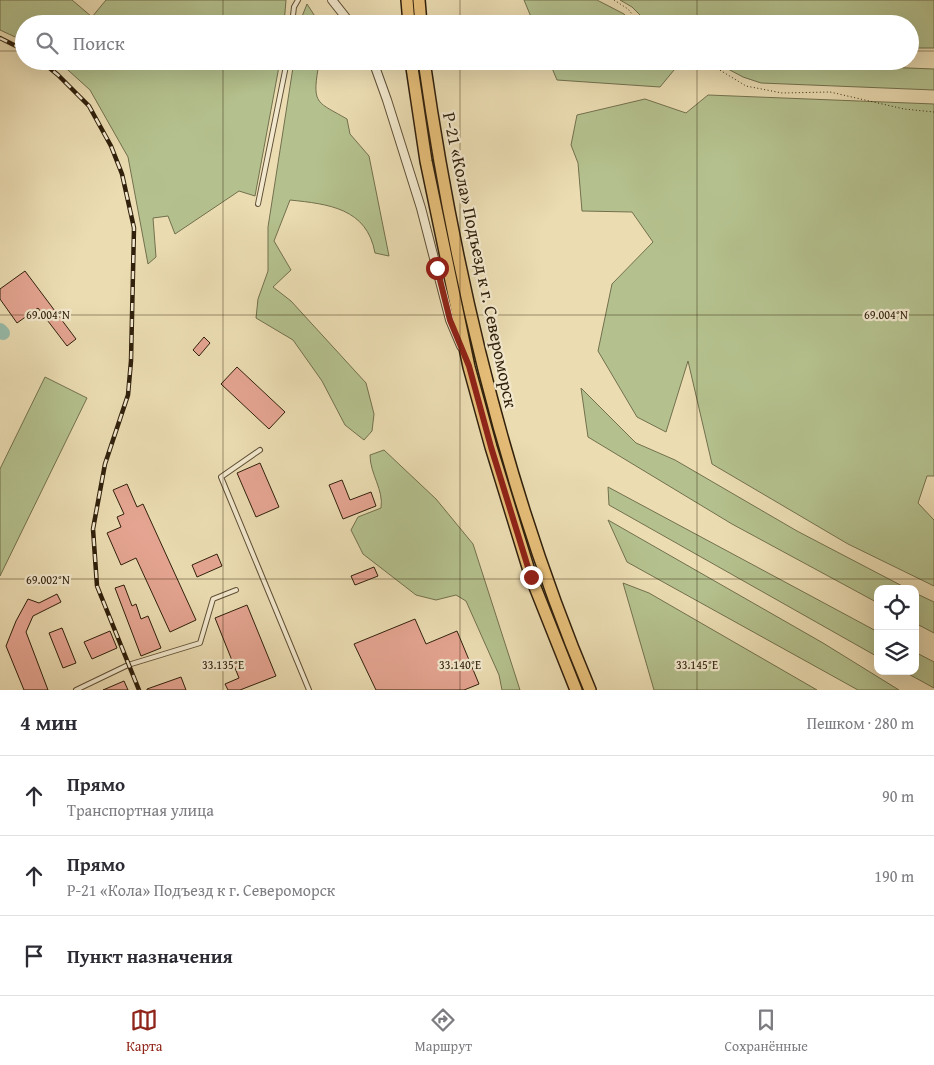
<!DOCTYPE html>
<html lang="ru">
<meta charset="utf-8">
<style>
body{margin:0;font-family:"Gentium Book Plus",serif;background:#f7f7f7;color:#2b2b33}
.controls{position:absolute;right:15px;bottom:15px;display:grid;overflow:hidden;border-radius:10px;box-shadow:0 5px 20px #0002}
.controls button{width:45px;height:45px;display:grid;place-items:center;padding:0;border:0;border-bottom:1px solid #e1e1e2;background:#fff;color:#2b2b33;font:25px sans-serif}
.stop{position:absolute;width:15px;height:15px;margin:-11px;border:4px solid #8f2418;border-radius:50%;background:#fff}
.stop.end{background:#8f2418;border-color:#fff;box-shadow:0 1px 5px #0008}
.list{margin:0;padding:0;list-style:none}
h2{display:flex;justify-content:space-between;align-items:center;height:65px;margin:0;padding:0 20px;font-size:21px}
h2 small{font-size:16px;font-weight:400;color:#7c7c81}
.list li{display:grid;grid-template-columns:32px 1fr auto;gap:15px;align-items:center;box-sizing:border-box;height:80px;padding:0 20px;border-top:1px solid #e1e1e2}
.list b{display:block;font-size:19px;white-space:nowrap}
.list p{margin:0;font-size:16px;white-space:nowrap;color:#7c7c81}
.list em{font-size:16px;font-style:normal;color:#7c7c81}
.icon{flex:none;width:28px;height:28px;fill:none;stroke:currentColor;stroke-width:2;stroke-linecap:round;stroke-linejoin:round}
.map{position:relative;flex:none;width:934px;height:690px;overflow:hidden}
.search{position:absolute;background:#fff;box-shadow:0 5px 20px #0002;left:15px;right:15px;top:15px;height:55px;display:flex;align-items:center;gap:12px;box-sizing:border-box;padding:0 18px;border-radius:28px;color:#7c7c81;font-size:19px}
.sheet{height:305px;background:#fff}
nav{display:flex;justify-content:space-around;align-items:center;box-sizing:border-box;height:70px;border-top:1px solid #e1e1e2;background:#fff;font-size:14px;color:#7c7c81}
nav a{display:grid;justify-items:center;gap:2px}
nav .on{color:#8f2418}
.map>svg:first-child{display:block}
</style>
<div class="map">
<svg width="934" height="690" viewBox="0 0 934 690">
<rect width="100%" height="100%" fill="#ebdcb2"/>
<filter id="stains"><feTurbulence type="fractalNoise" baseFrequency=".004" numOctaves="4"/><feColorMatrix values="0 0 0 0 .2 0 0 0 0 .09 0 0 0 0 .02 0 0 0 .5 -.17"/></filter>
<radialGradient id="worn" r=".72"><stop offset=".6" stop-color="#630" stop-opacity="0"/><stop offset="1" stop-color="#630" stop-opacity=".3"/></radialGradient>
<g fill="#b4c18e" stroke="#72704d">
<path d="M0 0H72L92 17 106 0H286L284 24H24V41L0 30Z"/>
<path d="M524 0H597L624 14 632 24H534Z"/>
<path d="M620 0H934V48H910V24H649L632 7Z"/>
<path d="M307 4 320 24H299Z"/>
<path d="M58 61H280L255 196 239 191 175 234 168 216 153 218 156 257 148 264 128 157 90 90Z"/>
<path d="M294 61H329L318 69C312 105 318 102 347 119L350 134 369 156 389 256 375 253C367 208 328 204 290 200L274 241 291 270 273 287 291 301 366 383 374 414 372 431 364 440 345 425 322 381 293 340 256 318 258 299 268 271V227Z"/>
<path d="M549 61H674L679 64 660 87 557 80Z"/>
<path d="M729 61 934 69V90L761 83 743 77 728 69Z"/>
<path d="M708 95 934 104V476H927L918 503 934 520V586L848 544 712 464 688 361 666 432 637 417 598 351 612 284 653 242 632 212 582 211 578 163 571 145 577 115 645 99 686 113Z"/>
<path d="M45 377 87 398 0 576V469Z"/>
<path d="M581 388 636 443 675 460 797 531 908 589H878V603L732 524 588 437Z"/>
<path d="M384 450 436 499 473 544 520 690H502L499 675 466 601 456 595 436 600 416 595 363 554 351 530 358 517 381 508C384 490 370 474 370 455Z"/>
<path d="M608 487 878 632V657L609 505Z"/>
<path d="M608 520 823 643 899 690H858L627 562Z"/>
<path d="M623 583 649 593 817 690H654Z"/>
<path d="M915 593 934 602V633L915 623Z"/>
<path d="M915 652 934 662V688L903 671H915Z"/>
</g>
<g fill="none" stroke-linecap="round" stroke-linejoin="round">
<path stroke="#98bcac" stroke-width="14" d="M0 330 3 333"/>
</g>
<g fill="#e5a592" stroke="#30200c">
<path d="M25 271 76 339 67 346 38 308 17 323 0 299V289Z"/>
<path d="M204 337 210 343 199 356 193 350Z"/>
<path d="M237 367 285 412 269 429 221 384Z"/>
<path d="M260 463 279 507 256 517 237 473Z"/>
<path d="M342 480 350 500 371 492 376 506 343 519 329 485Z"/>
<path d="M127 484 137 507 143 504 196 620 170 632 136 558 121 565 107 533 121 527 117 517 124 514 113 490Z"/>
<path d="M217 554 222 566 197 577 192 565Z"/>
<path d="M374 567 378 576 355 585 351 576Z"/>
<path d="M124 585 132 606 136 604 141 619 148 616 161 648 141 656 115 588Z"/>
<path d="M57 594 61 602 33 616 26 632 48 690H24L6 646 16 621 28 599 39 603Z"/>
<path d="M247 605 276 676 240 690H228L225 684 239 678 215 618Z"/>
<path d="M415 619 426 644 457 631 479 684 464 690H376L354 644Z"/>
<path d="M62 628 76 663 63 668 49 633Z"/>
<path d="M110 631 117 648 92 659 84 642Z"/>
<path d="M181 677 186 690H147V689Z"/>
<path d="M124 681 128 690H103Z"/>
</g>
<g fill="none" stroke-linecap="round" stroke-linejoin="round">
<defs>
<g id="lane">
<path d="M292 24 294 7 298 0"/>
<path d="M258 204 287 61"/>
<path d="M260 450 221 477 309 690"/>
<path d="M76 690 128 665 200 643 213 599 236 590"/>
</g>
<g id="street">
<path d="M332 0 351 24"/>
<path d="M373 61 387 100 421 208 450 320 461 346"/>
</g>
<g id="primary">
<path d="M407 0 409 24"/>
<path d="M419 0 421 24"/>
<path d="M411 61 426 161 469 367 491 447 531 577 576 690"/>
<path d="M424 61C455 277 505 489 590 690"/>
</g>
</defs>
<use href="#lane" stroke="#5f4f36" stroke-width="6"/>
<use href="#street" stroke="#5f4f36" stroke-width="10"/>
<use href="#primary" stroke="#30200c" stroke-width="14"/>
<g stroke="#30200c" stroke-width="1" stroke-dasharray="1 2.5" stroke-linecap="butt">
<path d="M614 0 628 9 640 24"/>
<path d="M705 61 746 86 782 93 830 92 904 109 934 112"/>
</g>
<use href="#lane" stroke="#f2e8cd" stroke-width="4"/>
<use href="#street" stroke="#f2e8cd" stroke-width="8"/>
<use href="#primary" stroke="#e6be79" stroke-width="11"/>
<defs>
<g id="rail">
<path d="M0 38 24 50"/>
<path d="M41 61 58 75 89 106 111 146 122 174 134 228 131 361 128 395 105 464 93 529 97 586 139 690"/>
</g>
</defs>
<use href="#rail" stroke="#30200c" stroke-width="4.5"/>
<use href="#rail" stroke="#f2e8cd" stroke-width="2.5" stroke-dasharray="8" stroke-linecap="butt"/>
</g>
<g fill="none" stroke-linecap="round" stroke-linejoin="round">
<path stroke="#8f2418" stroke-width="6" d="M437 268 450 320 469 366 491 447 531 577"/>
</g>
<path fill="none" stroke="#30200c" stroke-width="1" stroke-opacity="0.45" d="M223 0V24M460 0V24M697 0V24M0 51H24M910 51H934M223 61V690M460 61V690M697 61V690M0 315H934M0 579H934"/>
<g text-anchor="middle" stroke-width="4.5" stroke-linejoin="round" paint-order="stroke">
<g font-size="18" fill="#30200c" stroke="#f2e8cd">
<text transform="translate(480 260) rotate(78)" y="6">Р-21 «Кола» Подъезд к г. Североморск</text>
</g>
</g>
<g font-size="12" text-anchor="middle" fill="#30200c" stroke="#f2e8cd" stroke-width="4.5" stroke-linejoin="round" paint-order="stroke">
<text x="48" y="319">69.004°N</text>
<text x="886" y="319">69.004°N</text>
<text x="48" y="584">69.002°N</text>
<text x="223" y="669">33.135°E</text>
<text x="460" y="669">33.140°E</text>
<text x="697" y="669">33.145°E</text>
</g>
<rect width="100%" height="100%" filter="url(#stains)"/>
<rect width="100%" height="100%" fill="url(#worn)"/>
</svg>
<div class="controls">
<button><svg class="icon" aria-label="locate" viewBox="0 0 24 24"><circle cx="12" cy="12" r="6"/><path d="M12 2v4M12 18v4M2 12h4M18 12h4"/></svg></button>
<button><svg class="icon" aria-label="layers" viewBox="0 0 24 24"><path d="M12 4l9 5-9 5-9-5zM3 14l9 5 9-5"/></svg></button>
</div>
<div class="stop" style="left:437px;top:268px"></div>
<div class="stop end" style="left:531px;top:577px"></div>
<div class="search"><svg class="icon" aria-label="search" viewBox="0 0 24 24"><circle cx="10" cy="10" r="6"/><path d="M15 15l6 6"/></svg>Поиск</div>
</div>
<section class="sheet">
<h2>4 мин<small>Пешком · 280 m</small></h2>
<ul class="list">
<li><svg class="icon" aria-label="ahead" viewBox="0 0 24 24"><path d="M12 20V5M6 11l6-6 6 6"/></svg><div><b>Прямо</b><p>Транспортная улица</p></div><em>90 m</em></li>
<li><svg class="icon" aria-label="ahead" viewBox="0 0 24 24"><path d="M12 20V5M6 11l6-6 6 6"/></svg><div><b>Прямо</b><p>Р-21 «Кола» Подъезд к г. Североморск</p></div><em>190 m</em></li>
<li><svg class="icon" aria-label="arrive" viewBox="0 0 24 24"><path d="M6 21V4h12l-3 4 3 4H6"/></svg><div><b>Пункт назначения</b></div></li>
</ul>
</section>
<nav>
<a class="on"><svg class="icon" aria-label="map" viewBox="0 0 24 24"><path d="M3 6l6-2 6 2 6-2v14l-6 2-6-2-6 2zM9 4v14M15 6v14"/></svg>Карта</a>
<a><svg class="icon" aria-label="directions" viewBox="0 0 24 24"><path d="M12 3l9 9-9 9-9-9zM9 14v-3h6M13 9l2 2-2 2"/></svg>Маршрут</a>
<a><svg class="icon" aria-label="saved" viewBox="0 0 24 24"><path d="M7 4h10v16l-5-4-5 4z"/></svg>Сохранённые</a>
</nav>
